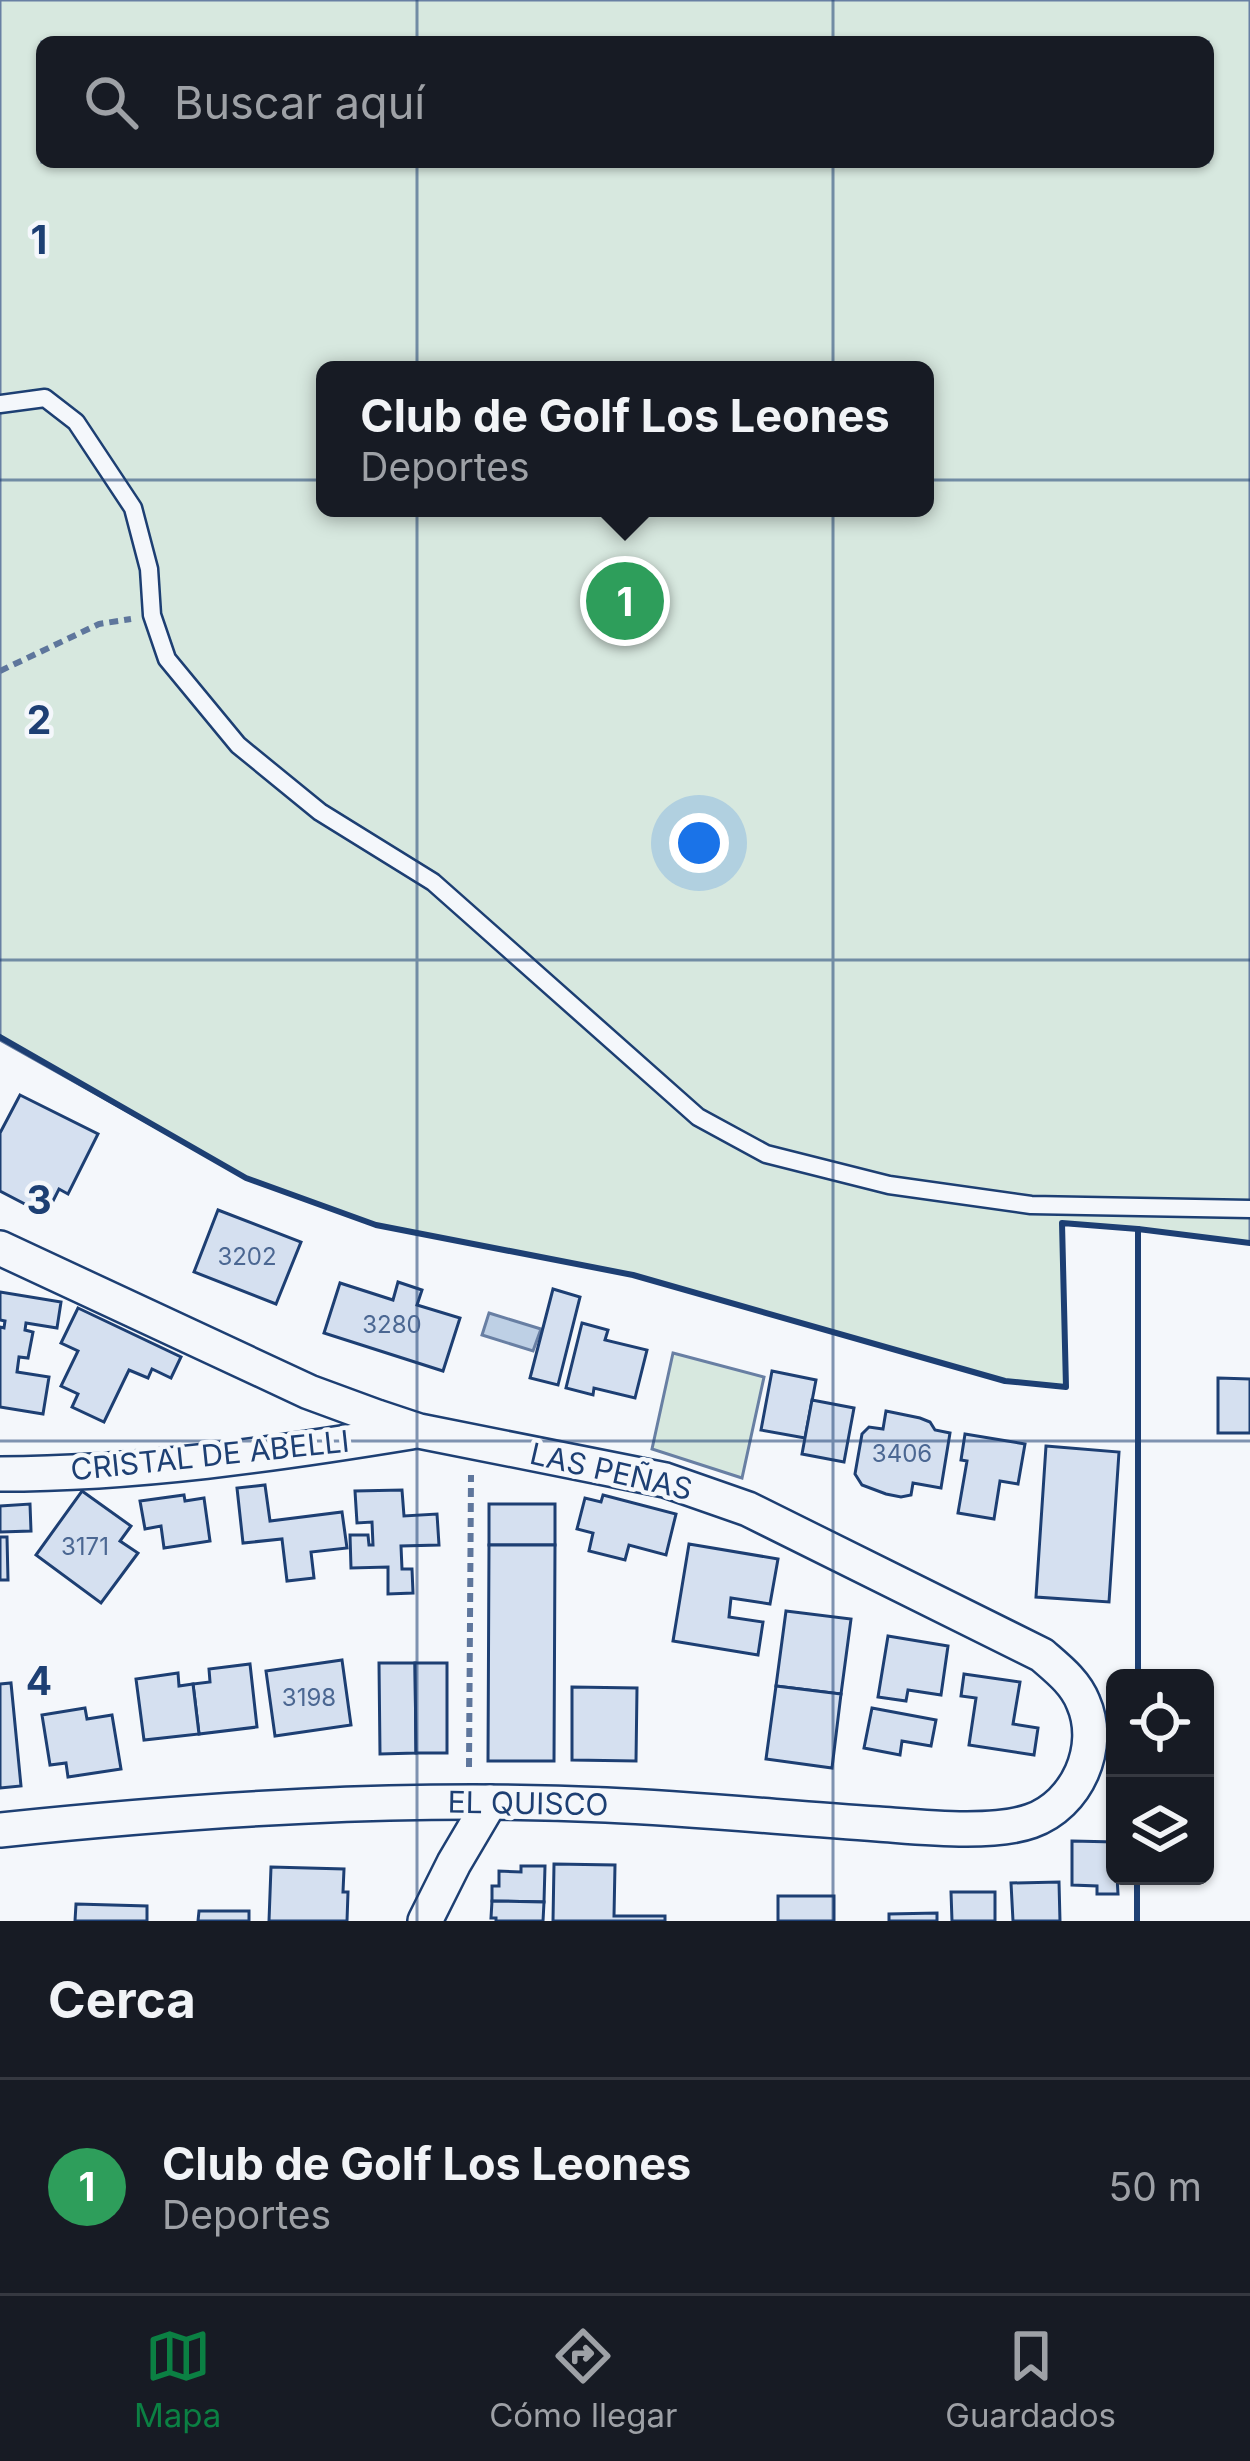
<!DOCTYPE html>
<html lang="es">
<meta charset="utf-8">
<style>
body{margin:0;font-family:Inter,sans-serif;background:#242831;color:#f1f3f6}
.controls{position:absolute;right:36px;bottom:36px;display:grid;overflow:hidden;border-radius:18px;box-shadow:0 3px 9px #0004}
.controls button{width:108px;height:108px;display:grid;place-items:center;padding:0;border:0;border-bottom:3px solid #363941;background:#171b24;color:#f1f3f6;font:60px sans-serif}
.you{position:absolute;left:699px;top:843px;width:42px;height:42px;margin:-30px;border:9px solid #fff;border-radius:50%;background:#1a73e8;box-shadow:0 0 0 18px #1a73e833}
.badge{display:grid;place-items:center;width:78px;height:78px;border-radius:50%;background:#0b8043;color:#fff;font-size:39px;font-weight:700}
.pin{position:absolute;translate:-50% -50%;border:6px solid #fff;box-shadow:0 3px 12px #0006}
.popup{position:absolute;left:316px;top:361px;width:618px;height:156px;box-sizing:border-box;display:grid;place-content:center;border-radius:18px;background:#171b24;filter:drop-shadow(0 3px 9px #0005);font-size:39px;white-space:nowrap;color:#9ea1a6}
.popup b{font-size:45px;color:#f1f3f6}
.popup::after{content:'';position:absolute;left:50%;top:100%;margin-left:-24px;border:24px solid transparent;border-top-color:#171b24}
.list{margin:0;padding:0;list-style:none}
h2{display:flex;justify-content:space-between;align-items:center;height:156px;margin:0;padding:0 48px;font-size:51px}
h2 small{font-size:39px;font-weight:400;color:#9ea1a6}
.list li{display:grid;grid-template-columns:78px 1fr auto;gap:36px;align-items:center;box-sizing:border-box;height:216px;padding:0 48px;border-top:3px solid #363941}
.list b{display:block;font-size:45px;white-space:nowrap}
.list p{margin:0;font-size:39px;white-space:nowrap;color:#9ea1a6}
.list em{font-size:39px;font-style:normal;color:#9ea1a6}
.icon{flex:none;width:66px;height:66px;fill:none;stroke:currentColor;stroke-width:2;stroke-linecap:round;stroke-linejoin:round}
.map{position:relative;flex:none;width:1250px;height:1921px;overflow:hidden}
.search{position:absolute;background:#171b24;box-shadow:0 3px 9px #0004;left:36px;right:36px;top:36px;height:132px;display:flex;align-items:center;gap:30px;box-sizing:border-box;padding:0 42px;border-radius:18px;color:#9ea1a6;font-size:45px}
.sheet{height:372px;background:#171b24}
nav{display:flex;justify-content:space-around;align-items:center;box-sizing:border-box;height:168px;border-top:3px solid #363941;background:#171b24;font-size:33px;color:#9ea1a6}
nav a{display:grid;justify-items:center;gap:6px}
nav .on{color:#0b8043}
.map>svg:first-child{display:block}
</style>
<div class="map">
<svg width="1250" height="1921" viewBox="0 0 1250 1921">
<rect width="100%" height="100%" fill="#f4f7fb"/>
<g fill="#d7e8df" stroke="#687fa3" stroke-width="3" fill-rule="evenodd">
<path d="M0 0H1250V1243L1138 1229 1063 1224 1066 1387 1005 1381 633 1275 376 1225 246 1178 0 1040ZM42 42H1208V162H42ZM325 370H925V508H325Z"/>
<path d="M673 1353 764 1377 742 1478 652 1449Z"/>
</g>
<path fill="#bed0e5" stroke="#687fa3" stroke-width="3" d="M489 1313 541 1329 533 1351 482 1335Z"/>
<g fill="#d5e0f0" stroke="#1d3f73" stroke-width="3">
<path d="M20 1095 98 1134 68 1194 59 1189 46 1215 0 1191V1133Z"/>
<path d="M218 1210 301 1242 276 1304 194 1272Z"/>
<path d="M398 1282 422 1290 417 1305 460 1318 443 1371 324 1333 340 1283 393 1300Z"/>
<path d="M553 1289 580 1297 558 1385 530 1378Z"/>
<path d="M0 1292 61 1302 57 1328 26 1323 25 1330 33 1332 28 1358 19 1357 17 1372 49 1377 43 1414 0 1407V1327L4 1328 5 1321 0 1320Z"/>
<path d="M78 1308 181 1357 171 1378 152 1369 148 1378 129 1370 104 1422 72 1407 78 1394 61 1386 78 1351 61 1343Z"/>
<path d="M582 1323 608 1330 605 1340 647 1350 635 1398 594 1388 593 1395 566 1388Z"/>
<path d="M772 1371 816 1380 805 1438 761 1430Z"/>
<path d="M1218 1378 1250 1379V1433H1218Z"/>
<path d="M812 1400 854 1408 844 1462 802 1454Z"/>
<path d="M886 1411 920 1418 930 1422 935 1430 950 1433 941 1488 913 1483 911 1495 901 1497 886 1494 862 1485 855 1474 862 1434 869 1427 883 1429Z"/>
<path d="M965 1434 1025 1444 1018 1484 1000 1481 994 1519 958 1513 967 1461 961 1460Z"/>
<path d="M1046 1446 1119 1452 1109 1602 1036 1597Z"/>
<path d="M265 1485 270 1521 342 1512 347 1548 311 1552 314 1578 287 1581 282 1539 243 1543 237 1488Z"/>
<path d="M402 1490 404 1516 437 1514 439 1545 401 1546 402 1569H412L413 1593 388 1594V1567L351 1568 350 1535H368L369 1545H373L372 1522 357 1523 355 1491Z"/>
<path d="M82 1491 131 1526 120 1541 138 1553 101 1603 36 1555Z"/>
<path d="M184 1495 185 1501 204 1498 210 1541 164 1548 161 1526 145 1529 140 1501Z"/>
<path d="M603 1495 676 1514 666 1555 629 1545 625 1560 589 1551 593 1533 577 1529 585 1498 601 1502Z"/>
<path d="M30 1504 31 1531 0 1532V1506Z"/>
<rect x="489" y="1504" width="66" height="41"/>
<path d="M0 1537H7L8 1580H0Z"/>
<path d="M689 1544 778 1559 770 1604 731 1598 729 1617 763 1622 758 1655 673 1641Z"/>
<path d="M489 1545H555L554 1761H488Z"/>
<path d="M786 1611 851 1619 841 1694 776 1686Z"/>
<path d="M888 1636 948 1646 941 1695 908 1690 906 1701 878 1697Z"/>
<path d="M342 1660 351 1725 275 1736 266 1671Z"/>
<path d="M379 1663H415L416 1753 380 1754Z"/>
<path d="M415 1663H447V1753H416Z"/>
<path d="M250 1664 257 1727 199 1734 193 1684 210 1682 209 1669Z"/>
<path d="M178 1673 179 1686 193 1684 199 1734 144 1740 136 1679Z"/>
<path d="M964 1674 1020 1682 1013 1724 1038 1728 1034 1755 969 1745 976 1698 961 1696Z"/>
<path d="M11 1683 21 1786 0 1788V1684Z"/>
<path d="M776 1686 841 1694 832 1768 766 1759Z"/>
<path d="M572 1687 637 1688 636 1761 572 1760Z"/>
<path d="M85 1708 87 1719 112 1715 121 1769 68 1777 66 1763 50 1765 42 1715Z"/>
<path d="M872 1708 936 1720 931 1746 902 1741 900 1755 864 1748Z"/>
<path d="M1072 1841 1115 1842 1118 1894H1097V1886L1072 1885Z"/>
<path d="M554 1864 615 1865 614 1916H665V1921H553Z"/>
<path d="M521 1866H545L544 1902 492 1901V1886H499V1871L521 1872Z"/>
<path d="M271 1867 344 1869 343 1892H348L347 1921H269Z"/>
<path d="M1059 1882 1060 1921H1013L1011 1883Z"/>
<path d="M951 1892H995V1921H952Z"/>
<rect x="778" y="1896" width="56" height="25"/>
<path d="M492 1901 544 1902 543 1921H496V1918H491Z"/>
<path d="M76 1904 147 1906V1921H75Z"/>
<path d="M199 1911H249V1921H198Z"/>
<path d="M937 1913V1921H889V1914Z"/>
</g>
<g fill="none" stroke-linecap="round" stroke-linejoin="round">
<defs>
<path id="lane" d="M0 404 45 398 76 422 133 508 149 569 152 615 167 659 238 745 320 812 433 882 698 1117 766 1154 889 1185 1031 1205 1250 1209"/>
<g id="street">
<path d="M0 1248 309 1392 377 1417 419 1431 665 1480 748 1509 1042 1655C1058 1669 1075 1682 1083 1702 1103 1747 1077 1805 1031 1821 992 1835 920 1827 878 1824 787 1818 697 1809 606 1805 404 1796 201 1809 0 1830"/>
<path d="M0 1474C136 1474 277 1454 411 1432"/>
<path d="M425 1921 454 1863 490 1802"/>
</g>
</defs>
<use href="#lane" stroke="#1d3f73" stroke-width="21"/>
<use href="#street" stroke="#1d3f73" stroke-width="38"/>
<g stroke="#5e769c" stroke-width="6" stroke-dasharray="9 6" stroke-linecap="butt">
<path d="M0 671 99 624 131 619"/>
<path d="M469 1767 471 1475"/>
</g>
<use href="#lane" stroke="#f4f7fb" stroke-width="16"/>
<use href="#street" stroke="#f4f7fb" stroke-width="33"/>
<g stroke="#1d3f73" stroke-width="6">
<path d="M0 1037 246 1178 376 1225 633 1275 1005 1381 1066 1387 1062 1223 1138 1229"/>
<path d="M1138 1678V1229L1250 1243"/>
<path d="M1137 1921V1876"/>
</g>
</g>
<path fill="none" stroke="#1d3f73" stroke-width="3" stroke-opacity="0.55" d="M417 0V42M833 0V42M417 162V1921M833 162V1921M0 480H1250M0 960H1250M0 1441H1250"/>
<g text-anchor="middle" stroke-width="9" stroke-linejoin="round" paint-order="stroke">
<g font-size="24" fill="#4b6792">
<text x="247" y="1265">3202</text>
<text x="392" y="1333">3280</text>
<text x="902" y="1462">3406</text>
<text x="85" y="1555">3171</text>
<text x="309" y="1706">3198</text>
</g>
<g font-size="30" fill="#1d3f73" stroke="#f4f7fb">
<text transform="translate(210 1456) rotate(-6)" y="10">CRISTAL DE ABELLI</text>
<text transform="translate(611 1472) rotate(13)" y="10">LAS PEÑAS</text>
<text transform="translate(528 1804) rotate(1)" y="10">EL QUISCO</text>
</g>
</g>
<g font-size="39" text-anchor="middle" font-weight="bold" fill="#1d3f73" stroke="#f4f7fb" stroke-width="9" stroke-linejoin="round" paint-order="stroke">
<text x="39" y="254">1</text>
<text x="39" y="734">2</text>
<text x="39" y="1214">3</text>
<text x="39" y="1695">4</text>
</g>
</svg>
<div class="controls">
<button><svg class="icon" aria-label="locate" viewBox="0 0 24 24"><circle cx="12" cy="12" r="6"/><path d="M12 2v4M12 18v4M2 12h4M18 12h4"/></svg></button>
<button><svg class="icon" aria-label="layers" viewBox="0 0 24 24"><path d="M12 4l9 5-9 5-9-5zM3 14l9 5 9-5"/></svg></button>
</div>
<div class="you"></div>
<div class="pin badge" style="left:625px;top:601px;background:#2e9e5b">1</div>
<div class="popup"><b>Club de Golf Los Leones</b>Deportes</div>
<div class="search"><svg class="icon" aria-label="search" viewBox="0 0 24 24"><circle cx="10" cy="10" r="6"/><path d="M15 15l6 6"/></svg>Buscar aquí</div>
</div>
<section class="sheet">
<h2>Cerca<small></small></h2>
<ul class="list">
<li><span class="badge" style="background:#2e9e5b">1</span><div><b>Club de Golf Los Leones</b><p>Deportes</p></div><em>50 m</em></li>
</ul>
</section>
<nav>
<a class="on"><svg class="icon" aria-label="map" viewBox="0 0 24 24"><path d="M3 6l6-2 6 2 6-2v14l-6 2-6-2-6 2zM9 4v14M15 6v14"/></svg>Mapa</a>
<a><svg class="icon" aria-label="directions" viewBox="0 0 24 24"><path d="M12 3l9 9-9 9-9-9zM9 14v-3h6M13 9l2 2-2 2"/></svg>Cómo llegar</a>
<a><svg class="icon" aria-label="saved" viewBox="0 0 24 24"><path d="M7 4h10v16l-5-4-5 4z"/></svg>Guardados</a>
</nav>
